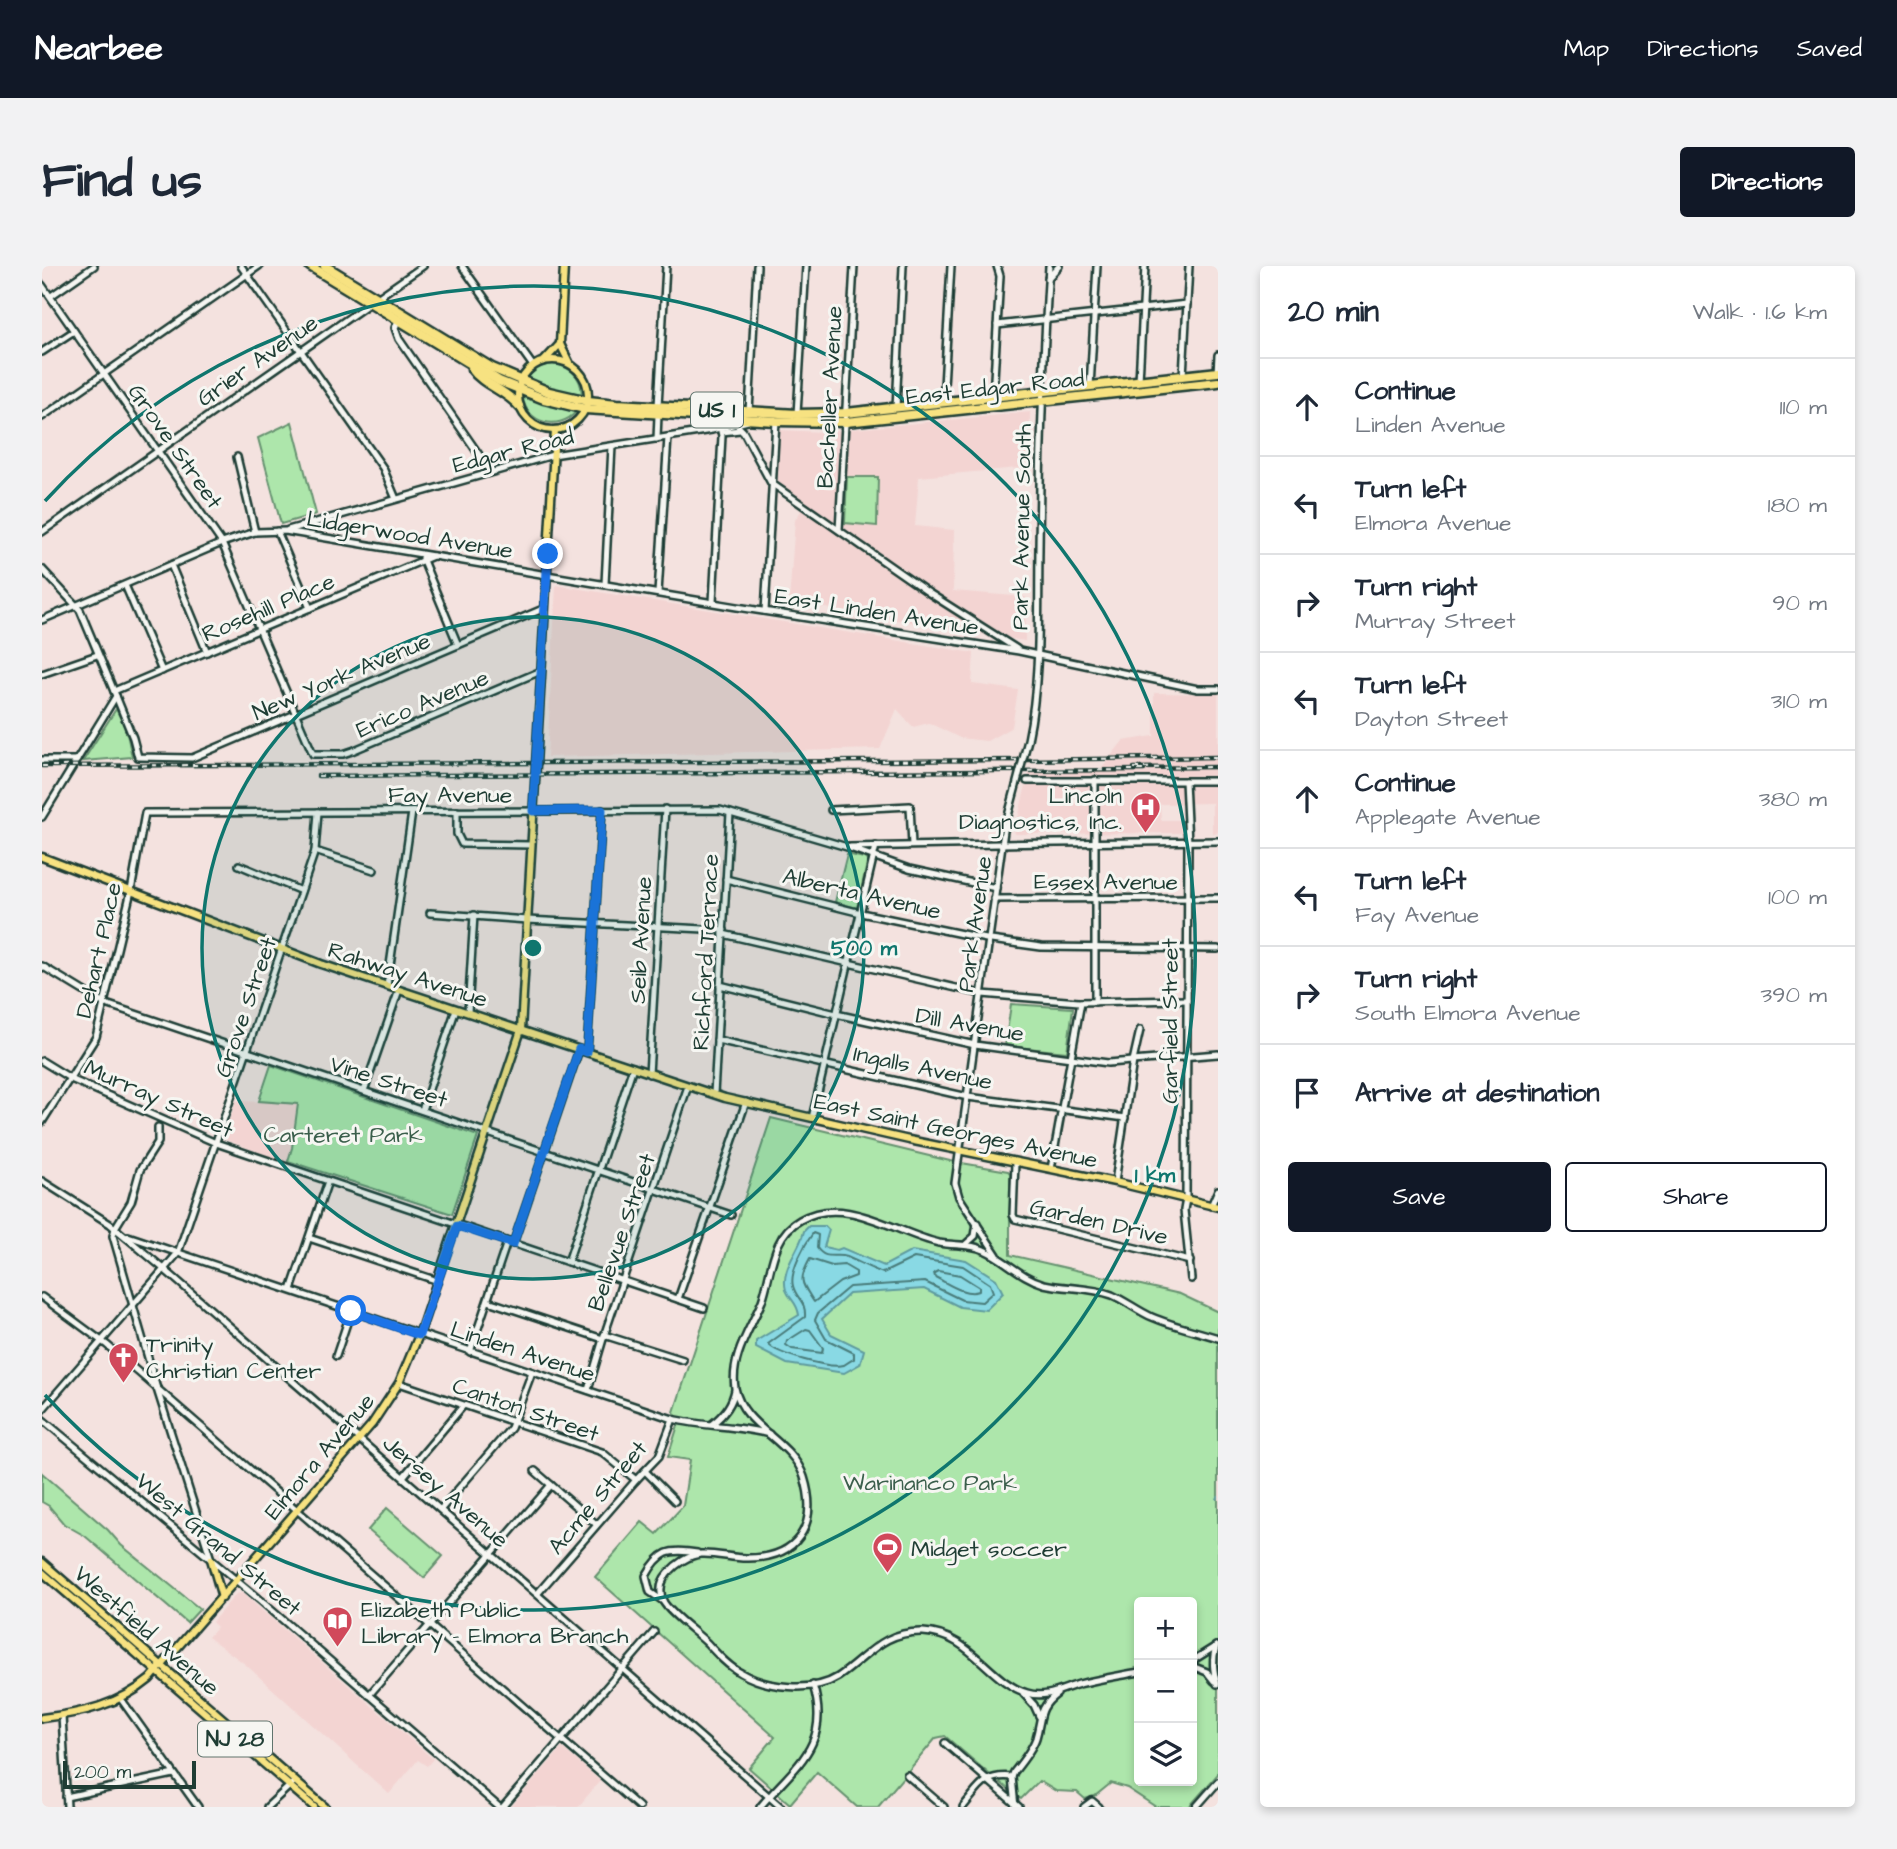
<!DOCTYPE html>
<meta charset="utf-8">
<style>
body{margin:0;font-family:"Architects Daughter",sans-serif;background:#f2f2f3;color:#1f2937}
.controls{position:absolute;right:21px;bottom:21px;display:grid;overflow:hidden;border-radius:7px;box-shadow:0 4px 10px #0003}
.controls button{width:63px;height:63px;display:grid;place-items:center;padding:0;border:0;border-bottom:2px solid #e0e1e3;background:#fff;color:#1f2937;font:35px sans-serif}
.scale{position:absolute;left:21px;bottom:18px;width:133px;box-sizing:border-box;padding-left:7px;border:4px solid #1f3d34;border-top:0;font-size:19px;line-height:24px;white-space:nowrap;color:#1f3d34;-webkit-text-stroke:5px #f6f6f2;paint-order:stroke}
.stop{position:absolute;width:21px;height:21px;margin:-16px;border:5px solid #1a73e8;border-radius:50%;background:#fff}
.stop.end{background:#1a73e8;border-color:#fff;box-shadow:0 2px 7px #0008}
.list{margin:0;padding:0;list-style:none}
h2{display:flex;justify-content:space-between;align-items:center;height:91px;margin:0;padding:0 28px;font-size:30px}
h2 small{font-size:23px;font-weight:400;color:#747a83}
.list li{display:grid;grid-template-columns:46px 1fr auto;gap:21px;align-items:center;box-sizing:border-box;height:98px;padding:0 28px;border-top:2px solid #e0e1e3}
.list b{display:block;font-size:26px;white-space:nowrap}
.list p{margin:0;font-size:23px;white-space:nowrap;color:#747a83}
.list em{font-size:23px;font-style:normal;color:#747a83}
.actions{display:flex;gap:14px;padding:21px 28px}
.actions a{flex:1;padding:16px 0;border:2px solid #111827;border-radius:7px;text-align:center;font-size:24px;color:#111827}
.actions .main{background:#111827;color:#fff}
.icon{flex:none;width:38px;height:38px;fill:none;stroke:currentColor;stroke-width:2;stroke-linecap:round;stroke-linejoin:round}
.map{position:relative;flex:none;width:1176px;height:1541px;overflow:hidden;border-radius:7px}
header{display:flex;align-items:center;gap:42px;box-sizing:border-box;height:98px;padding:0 35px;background:#111827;color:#fff}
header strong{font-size:33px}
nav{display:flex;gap:38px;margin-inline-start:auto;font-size:24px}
.intro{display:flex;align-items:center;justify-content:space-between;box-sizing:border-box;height:168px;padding:0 42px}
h1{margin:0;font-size:49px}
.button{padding:18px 32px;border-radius:7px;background:#111827;color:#fff;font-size:24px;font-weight:700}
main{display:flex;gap:42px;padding:0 42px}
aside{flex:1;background:#fff;border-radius:7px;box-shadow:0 4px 10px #0003}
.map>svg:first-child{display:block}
</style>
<header>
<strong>Nearbee</strong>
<nav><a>Map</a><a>Directions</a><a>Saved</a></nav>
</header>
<div class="intro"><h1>Find us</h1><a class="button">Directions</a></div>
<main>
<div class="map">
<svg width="1176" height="1541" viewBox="0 0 1176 1541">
<rect width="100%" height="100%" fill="#f4e2df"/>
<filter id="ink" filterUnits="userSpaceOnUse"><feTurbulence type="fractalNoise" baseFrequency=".0143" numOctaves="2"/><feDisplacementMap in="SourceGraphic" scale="14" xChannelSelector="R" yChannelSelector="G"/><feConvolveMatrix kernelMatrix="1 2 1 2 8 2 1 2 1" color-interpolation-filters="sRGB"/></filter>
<g filter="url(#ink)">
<g fill="#f3d4d2">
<path d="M988 146 987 201 877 211 873 260 912 264 911 325 984 331 983 375 747 336 753 254 761 242 731 217 735 164 782 166Z"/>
<path d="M514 319 932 387 930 418 976 424 970 461 945 475 918 472 887 457 871 461 855 443 838 483 505 491Z"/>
<path d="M1112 427 1176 428V566L1170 567V537L1118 538 1119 554H1143L1144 567 972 568 987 507 1056 506 1081 475 1112 470Z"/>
<path d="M194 835 256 837 250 882 244 896 181 873Z"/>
<path d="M200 1327 391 1493 385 1500 376 1494 347 1528 203 1398 166 1371 175 1361 170 1356 194 1328Z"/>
<path d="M520 1482 558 1515 536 1541H469Z"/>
</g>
<g fill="#ade6ab" stroke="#669270" stroke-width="2" fill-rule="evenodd">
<path d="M507 98C526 98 539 109 540 128L514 124 484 113 495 102Z"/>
<path d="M481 131 534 145V146C517 165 484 158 481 131Z"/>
<path d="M250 156 274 248 239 258 216 172Z"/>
<path d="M805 211H836L835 260 803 257Z"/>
<path d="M74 443 84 463 90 491 41 495Z"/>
<path d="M805 588 826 593 815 642 793 636Z"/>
<path d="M969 738 1031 742 1025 786 963 780Z"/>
<path d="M229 799 436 870 410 948 246 895 250 882 256 838 217 835Z"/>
<path d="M729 852 908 895 966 905 968 907V989L1138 1028 1176 1046V1508L1147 1541H1114L1085 1522 1069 1517 1053 1530 1043 1533 1035 1526 1014 1525 997 1515 979 1533 946 1507 903 1470 894 1472 836 1541H815L775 1506 748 1538 707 1502 733 1471 553 1311 600 1256 615 1268 641 1240 648 1194 626 1191 637 1156 632 1146ZM1097 1336H1150V1515H1097Z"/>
<path d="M0 1207 66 1264 79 1279 158 1343 145 1357 43 1270 22 1258 7 1240 0 1236Z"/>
<path d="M345 1242 401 1290 382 1312 326 1264Z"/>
</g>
<path fill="#89d9e4" stroke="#5f9b9e" stroke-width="2" d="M767 960H783L787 964 782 981 795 984 800 982 842 1000 870 985 924 994 954 1013 961 1027 944 1044 918 1041 882 1023 807 1028 780 1053 789 1068 822 1084 818 1098 802 1107 745 1098 714 1082V1075L757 1049C755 1036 748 1034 744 1024 738 1003 758 984 762 965Z"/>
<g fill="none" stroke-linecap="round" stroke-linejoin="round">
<g stroke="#497b7a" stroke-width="2">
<path d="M771 967 776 969 775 982C784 995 794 987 805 991 817 996 829 1003 841 1007L872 992 921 1000 948 1018 951 1026 940 1036 920 1034 883 1016 807 1021 776 1047 773 1054 784 1073 812 1087V1093C811 1093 802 1099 802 1099 788 1103 734 1088 726 1078L763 1051C764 1034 754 1033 751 1020 747 1006 763 978 771 967Z"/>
<path d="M768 993 790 1000 802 999 814 1006V1010L798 1016 772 1036C759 1016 756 1015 768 993Z"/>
<path d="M896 1005 918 1009 937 1021V1025C923 1030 907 1018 893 1011L892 1007Z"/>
<path d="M764 1063 768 1064 781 1082 780 1087 750 1083 744 1079 745 1075Z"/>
</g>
<path stroke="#5f9b9e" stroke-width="2" d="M1175 1233 1176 1231"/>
<defs>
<g id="minor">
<path d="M199 0 341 202 354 233"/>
<path d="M420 0 491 100"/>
<path d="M1006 12 1017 0"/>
<path d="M0 19 180 277 271 488H301L310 485 499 405"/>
<path d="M9 30 52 0"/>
<path d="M356 54 353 62 357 73 449 206"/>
<path d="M955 59 1145 38"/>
<path d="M0 86 32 65"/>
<path d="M1175 107 1176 89"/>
<path d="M1141 110 1147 0"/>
<path d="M1097 115 1103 0"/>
<path d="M1048 121 1055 0"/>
<path d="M951 130 958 10 955 0"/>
<path d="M901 137 909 0"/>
<path d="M616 140 624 0"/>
<path d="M854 142 861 0"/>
<path d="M707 146 715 0"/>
<path d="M755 148 764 0"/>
<path d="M0 151 217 0"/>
<path d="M670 151 677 156 680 170 671 336"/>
<path d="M692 156 701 165 729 217 887 327 975 383"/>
<path d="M680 166 698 164"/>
<path d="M615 173 616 149"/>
<path d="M195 191 213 266"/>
<path d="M246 264 511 189 670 164 706 155"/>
<path d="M797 264 812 0"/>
<path d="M235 265 268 342"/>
<path d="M0 266 381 0"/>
<path d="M380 292 416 379"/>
<path d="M129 299 165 386"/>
<path d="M0 303 38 344 74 430 0 551"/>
<path d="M563 318 570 180"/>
<path d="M83 319 120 405"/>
<path d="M616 327 626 171"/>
<path d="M723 345 734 155"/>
<path d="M0 354 180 277 213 266 243 265 695 341 977 385 1156 423H1176"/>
<path d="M0 408 55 389"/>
<path d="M72 425 391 290"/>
<path d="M74 430 91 472 96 491 150 492 503 342"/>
<path d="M986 474C999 412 996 346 997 283 998 188 1001 94 1007 0"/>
<path d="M0 494H35"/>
<path d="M1053 514V736"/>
<path d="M985 515H1176"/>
<path d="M1143 515 1146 577 1144 933 1142 944 1149 1013"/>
<path d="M789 544 868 540 870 579"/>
<path d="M415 545V568L420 578 489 579"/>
<path d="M808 581C931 578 1053 576 1176 575"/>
<path d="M273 585 332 604"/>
<path d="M197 599 259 625"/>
<path d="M684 613 819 647 949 674 999 681 1176 683"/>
<path d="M952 633 1176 632"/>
<path d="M388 647 485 654 682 664"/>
<path d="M681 668 940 728 1037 736 1145 734"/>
<path d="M0 700 61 737 689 949"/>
<path d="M678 719 794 748 933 779 1066 797 1176 788"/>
<path d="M345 720 370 546"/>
<path d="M426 746 432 649"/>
<path d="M675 774 926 831 1083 852"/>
<path d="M545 786 560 544"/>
<path d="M0 795 31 814 174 877 662 1042"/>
<path d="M607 808 623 543"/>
<path d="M322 825 357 724"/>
<path d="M672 828 688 547"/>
<path d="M380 844 414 743"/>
<path d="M770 852 834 580"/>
<path d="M0 856 54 771 89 625 103 547 678 544 805 581 867 603 954 622"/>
<path d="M116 861V876L98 904 89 936 73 962 71 970 115 1123 168 1290"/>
<path d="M973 897 971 949 973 953 1148 995"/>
<path d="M1009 903 1039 736"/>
<path d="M0 915 68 958 122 1003 739 1541"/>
<path d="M1073 916 1091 795 1098 764"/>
<path d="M1169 940 1176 924"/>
<path d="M86 970 631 1153C662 1161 695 1159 727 1168"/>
<path d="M267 972 396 1015"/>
<path d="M471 978 537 784"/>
<path d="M924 978 933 970 935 957"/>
<path d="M955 989 917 931 913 917 962 565 974 520"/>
<path d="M526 996 591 801"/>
<path d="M249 1024 286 915"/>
<path d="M0 1031 65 1079 597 1541"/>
<path d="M636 1033 704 836"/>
<path d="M446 1035 561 1073"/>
<path d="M562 1069 641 1094"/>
<path d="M428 1086 465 976"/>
<path d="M294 1090 309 1045"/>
<path d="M357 1117 560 1186 594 1214"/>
<path d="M546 1124 561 1073 646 820"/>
<path d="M0 1144 136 987 273 585 276 546"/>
<path d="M0 1153 219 1335 457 1541"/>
<path d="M670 1158C682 1149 690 1139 693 1124"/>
<path d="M493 1205 554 1258"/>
<path d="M603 1205 633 1235"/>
<path d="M361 1211 421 1140"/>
<path d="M399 1243 469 1162 490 1106"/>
<path d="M496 1327 594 1214 617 1190 631 1153"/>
<path d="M621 1335 608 1326 604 1310C618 1285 627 1282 655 1287"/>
<path d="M1174 1380C1170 1394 1171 1404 1175 1418"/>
<path d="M1150 1395 1174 1380"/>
<path d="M1150 1400 1165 1406 1172 1415"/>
<path d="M1097 1406C1077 1410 1057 1413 1037 1418 1020 1423 1004 1433 985 1427 946 1415 929 1368 881 1366 840 1365 826 1391 796 1411 771 1427 724 1422 699 1407 686 1400 675 1388 665 1377 654 1366 627 1347 621 1335 617 1325 619 1315 626 1307 634 1298 647 1289 659 1288 673 1287 690 1292 704 1292 756 1293 777 1259 762 1211 750 1174 701 1162 693 1122 688 1091 709 1062 720 1035 730 1007 729 970 758 954 803 928 853 967 897 977 912 980 928 977 942 984 963 993 978 1011 1002 1018 1024 1023 1048 1021 1070 1029 1084 1035 1096 1045 1110 1051 1131 1060 1154 1065 1176 1072"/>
<path d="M981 1427 992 1439 997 1450"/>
<path d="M327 1429 509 1219"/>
<path d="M79 1433 156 1541"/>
<path d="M20 1449 25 1541"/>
<path d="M903 1477 977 1541"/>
<path d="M865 1509 902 1541"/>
<path d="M24 1531 132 1508"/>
<path d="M225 1541 253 1515"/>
<path d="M461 1541 612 1366"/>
<path d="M718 1541C753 1500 790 1479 771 1419"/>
<path d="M921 1541C938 1521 942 1508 970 1511"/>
<path d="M973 1541 970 1511 972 1506C980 1496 990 1484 994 1472 1000 1452 996 1442 1015 1428"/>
<path d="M1042 1541 1050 1535 1057 1541"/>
<path d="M1154 1541 1176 1516"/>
</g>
<g id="major">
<path d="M522 0 518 78 527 96"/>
<circle cx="511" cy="129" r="35"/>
<path d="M503 94 518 78"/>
<path d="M0 591 279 698 683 832 867 874 1073 916 1176 941"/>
<path d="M169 1293 180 1332"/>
<path d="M0 1296 283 1541"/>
<path d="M0 1306 272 1541"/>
<path d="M0 1452C40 1447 77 1439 108 1413L330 1158 357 1117 377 1069 479 764 513 164"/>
</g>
<g id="highway">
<path d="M268 0 457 115 502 133 543 143 734 155 804 156 1176 116"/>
<path d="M283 0 450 102 507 126 546 135 575 138 755 148 804 147 1176 106"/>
<path d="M430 103C441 119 464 124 477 140"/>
</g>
</defs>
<use href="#minor" stroke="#1f3d34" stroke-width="10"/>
<use href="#major" stroke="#1f3d34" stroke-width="11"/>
<use href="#highway" stroke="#1f3d34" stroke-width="13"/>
<use href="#minor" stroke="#f6f6f2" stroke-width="5"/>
<use href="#major" stroke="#f7e281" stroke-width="6"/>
<use href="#highway" stroke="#f7e281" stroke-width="8"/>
<defs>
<g id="rail">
<path d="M0 500 985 494 1176 491"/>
<path d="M1092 502 1176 501"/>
<path d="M276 510 1102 504"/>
</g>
</defs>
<use href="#rail" stroke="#1f3d34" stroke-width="4.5"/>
<use href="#rail" stroke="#f6f6f2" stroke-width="2" stroke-dasharray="5" stroke-linecap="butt"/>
<defs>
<path id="minor-bridge" d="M974 520 986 474"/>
</defs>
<use href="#minor-bridge" stroke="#1f3d34" stroke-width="10" stroke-linecap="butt"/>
<use href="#minor-bridge" stroke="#f6f6f2" stroke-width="5"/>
</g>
</g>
<g fill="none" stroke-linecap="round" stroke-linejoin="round" filter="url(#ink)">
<path stroke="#1a73e8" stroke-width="9" d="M309 1045 377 1069 415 960 471 978 537 783 545 786 560 544 491 545 506 288"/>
</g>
<circle cx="491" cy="682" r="331" fill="#0f766e" fill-opacity=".12"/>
<g fill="none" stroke="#0f766e" stroke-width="3.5">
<circle cx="491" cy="682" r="331"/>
<path d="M3 235A662 662 0 1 1 3 1129"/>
</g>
<defs>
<symbol id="hospital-pin" viewBox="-11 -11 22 30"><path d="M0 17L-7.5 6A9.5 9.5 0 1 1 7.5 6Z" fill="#d1495b" stroke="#f6f6f2"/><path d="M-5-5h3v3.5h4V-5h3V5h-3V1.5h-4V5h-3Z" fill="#fff"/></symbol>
<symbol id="church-pin" viewBox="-11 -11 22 30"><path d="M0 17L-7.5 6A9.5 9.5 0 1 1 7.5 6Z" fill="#d1495b" stroke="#f6f6f2"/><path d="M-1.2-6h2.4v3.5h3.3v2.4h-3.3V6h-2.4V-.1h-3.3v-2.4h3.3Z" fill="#fff"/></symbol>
<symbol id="stadium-pin" viewBox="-11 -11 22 30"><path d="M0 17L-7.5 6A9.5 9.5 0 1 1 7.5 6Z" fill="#d1495b" stroke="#f6f6f2"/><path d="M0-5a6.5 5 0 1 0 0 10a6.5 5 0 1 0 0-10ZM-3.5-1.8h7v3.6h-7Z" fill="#fff"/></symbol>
<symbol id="library-pin" viewBox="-11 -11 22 30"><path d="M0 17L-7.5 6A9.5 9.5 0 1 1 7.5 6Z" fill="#d1495b" stroke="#f6f6f2"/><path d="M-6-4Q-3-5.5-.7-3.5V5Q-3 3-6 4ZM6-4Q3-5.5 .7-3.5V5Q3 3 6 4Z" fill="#fff"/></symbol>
</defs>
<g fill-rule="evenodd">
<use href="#hospital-pin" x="1086" y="524" width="35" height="47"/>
<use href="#church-pin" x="64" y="1074" width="35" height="47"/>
<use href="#stadium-pin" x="828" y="1264" width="35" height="47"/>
<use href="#library-pin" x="278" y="1338" width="35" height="47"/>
</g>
<g text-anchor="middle" stroke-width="6" stroke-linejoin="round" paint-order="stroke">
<g fill="#f6f6f2" stroke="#60746d" stroke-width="2">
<rect x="649" y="126.5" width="52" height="35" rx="5"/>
<rect x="156" y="1455.5" width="74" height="35" rx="5"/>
</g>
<g font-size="21" font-weight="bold" fill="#1f3d34">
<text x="675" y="151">US 1</text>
<text x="193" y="1480">NJ 28</text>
</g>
<g font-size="23" fill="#1f3d34" stroke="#f6f6f2">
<text transform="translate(215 94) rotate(-35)" y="8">Grier Avenue</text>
<text transform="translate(953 121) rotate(-6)" y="8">East Edgar Road</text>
<text transform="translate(787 131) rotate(-87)" y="8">Bacheller Avenue</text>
<text transform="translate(134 180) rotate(55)" y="8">Grove Street</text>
<text transform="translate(471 184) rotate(-14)" y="8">Edgar Road</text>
<text transform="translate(979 261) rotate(-89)" y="8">Park Avenue South</text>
<text transform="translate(368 268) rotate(9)" y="8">Lidgerwood Avenue</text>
<text transform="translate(226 341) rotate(-23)" y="8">Rosehill Place</text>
<text transform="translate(835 345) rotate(9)" y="8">East Linden Avenue</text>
<text transform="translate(299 410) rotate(-23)" y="8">New York Avenue</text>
<text transform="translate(380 437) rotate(-23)" y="8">Erico Avenue</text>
<text x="408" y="536">Fay Avenue</text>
<text x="1064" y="623">Essex Avenue</text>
<text transform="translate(820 627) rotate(13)" y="8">Alberta Avenue</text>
<text transform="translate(932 658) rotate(-82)" y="8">Park Avenue</text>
<text transform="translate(598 674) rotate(-87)" y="8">Seib Avenue</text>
<text transform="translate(56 684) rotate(-77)" y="8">Dehart Place</text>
<text transform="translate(663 686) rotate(-87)" y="8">Richford Terrace</text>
<text transform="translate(366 708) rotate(18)" y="8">Rahway Avenue</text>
<text transform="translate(203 741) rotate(-71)" y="8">Grove Street</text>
<text transform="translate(1127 755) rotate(-90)" y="8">Garfield Street</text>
<text transform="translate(928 758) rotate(10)" y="8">Dill Avenue</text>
<text transform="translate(881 801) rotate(12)" y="8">Ingalls Avenue</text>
<text transform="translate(347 815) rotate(18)" y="8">Vine Street</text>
<text transform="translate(117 832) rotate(24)" y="8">Murray Street</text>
<text transform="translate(914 864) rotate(12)" y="8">East Saint Georges Avenue</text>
<text transform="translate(1057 955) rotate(13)" y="8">Garden Drive</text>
<text transform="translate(579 966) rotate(-71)" y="8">Bellevue Street</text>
<text transform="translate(481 1085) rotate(18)" y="8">Linden Avenue</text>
<text transform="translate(484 1143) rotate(19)" y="8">Canton Street</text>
<text transform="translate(277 1190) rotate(-50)" y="8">Elmora Avenue</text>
<text transform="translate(404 1225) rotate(41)" y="8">Jersey Avenue</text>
<text transform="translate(555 1231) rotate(-50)" y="8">Acme Street</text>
<text transform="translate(177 1278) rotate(40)" y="8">West Grand Street</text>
<text transform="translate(105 1364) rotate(41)" y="8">Westfield Avenue</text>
</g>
<g font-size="23" fill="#1f3d34" stroke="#f6f6f2" text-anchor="start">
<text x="1080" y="537" text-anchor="end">Lincoln<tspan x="1080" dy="26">Diagnostics, Inc.</tspan></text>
<text x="104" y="1086">Trinity<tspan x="104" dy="26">Christian Center</tspan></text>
<text x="869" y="1290">Midget soccer</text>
<text x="319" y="1351">Elizabeth Public<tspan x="319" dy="26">Library - Elmora Branch</tspan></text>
</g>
<g font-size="23" fill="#3b5f4c" stroke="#f6f6f2">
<text x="301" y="876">Carteret Park</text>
<text x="888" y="1224">Warinanco Park</text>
</g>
</g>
<circle cx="491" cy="682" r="10" fill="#0f766e" stroke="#f6f6f2" stroke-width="3.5"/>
<g font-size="21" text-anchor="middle" font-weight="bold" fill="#0f766e" stroke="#f6f6f2" stroke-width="6" stroke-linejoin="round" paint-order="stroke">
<text x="822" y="689">500 m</text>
<text x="1113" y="916">1 km</text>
</g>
</svg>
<div class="controls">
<button>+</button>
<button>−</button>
<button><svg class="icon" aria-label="layers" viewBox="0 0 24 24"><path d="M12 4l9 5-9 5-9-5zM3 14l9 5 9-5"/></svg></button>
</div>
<div class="scale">200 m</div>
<div class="stop" style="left:309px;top:1045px"></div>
<div class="stop end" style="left:506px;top:288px"></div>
</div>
<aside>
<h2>20 min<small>Walk · 1.6 km</small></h2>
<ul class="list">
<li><svg class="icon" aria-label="ahead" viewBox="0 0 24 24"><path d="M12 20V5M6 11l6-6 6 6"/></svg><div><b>Continue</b><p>Linden Avenue</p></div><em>110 m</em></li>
<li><svg class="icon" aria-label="left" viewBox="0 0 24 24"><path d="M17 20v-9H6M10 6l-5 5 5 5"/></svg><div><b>Turn left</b><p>Elmora Avenue</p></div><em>180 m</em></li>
<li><svg class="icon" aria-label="right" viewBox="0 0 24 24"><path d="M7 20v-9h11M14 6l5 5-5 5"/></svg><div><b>Turn right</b><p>Murray Street</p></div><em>90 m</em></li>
<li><svg class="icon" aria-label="left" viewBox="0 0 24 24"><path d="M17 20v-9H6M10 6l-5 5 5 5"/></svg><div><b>Turn left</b><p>Dayton Street</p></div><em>310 m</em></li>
<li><svg class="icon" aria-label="ahead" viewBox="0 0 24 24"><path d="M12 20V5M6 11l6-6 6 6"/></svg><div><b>Continue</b><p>Applegate Avenue</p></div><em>380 m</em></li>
<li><svg class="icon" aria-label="left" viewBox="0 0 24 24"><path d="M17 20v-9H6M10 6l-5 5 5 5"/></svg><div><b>Turn left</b><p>Fay Avenue</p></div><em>100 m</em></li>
<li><svg class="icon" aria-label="right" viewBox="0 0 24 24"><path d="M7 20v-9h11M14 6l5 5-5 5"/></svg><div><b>Turn right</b><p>South Elmora Avenue</p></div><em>390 m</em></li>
<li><svg class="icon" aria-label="arrive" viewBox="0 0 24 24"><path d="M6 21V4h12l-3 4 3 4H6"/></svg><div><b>Arrive at destination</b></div></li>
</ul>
<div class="actions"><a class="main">Save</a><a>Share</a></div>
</aside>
</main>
